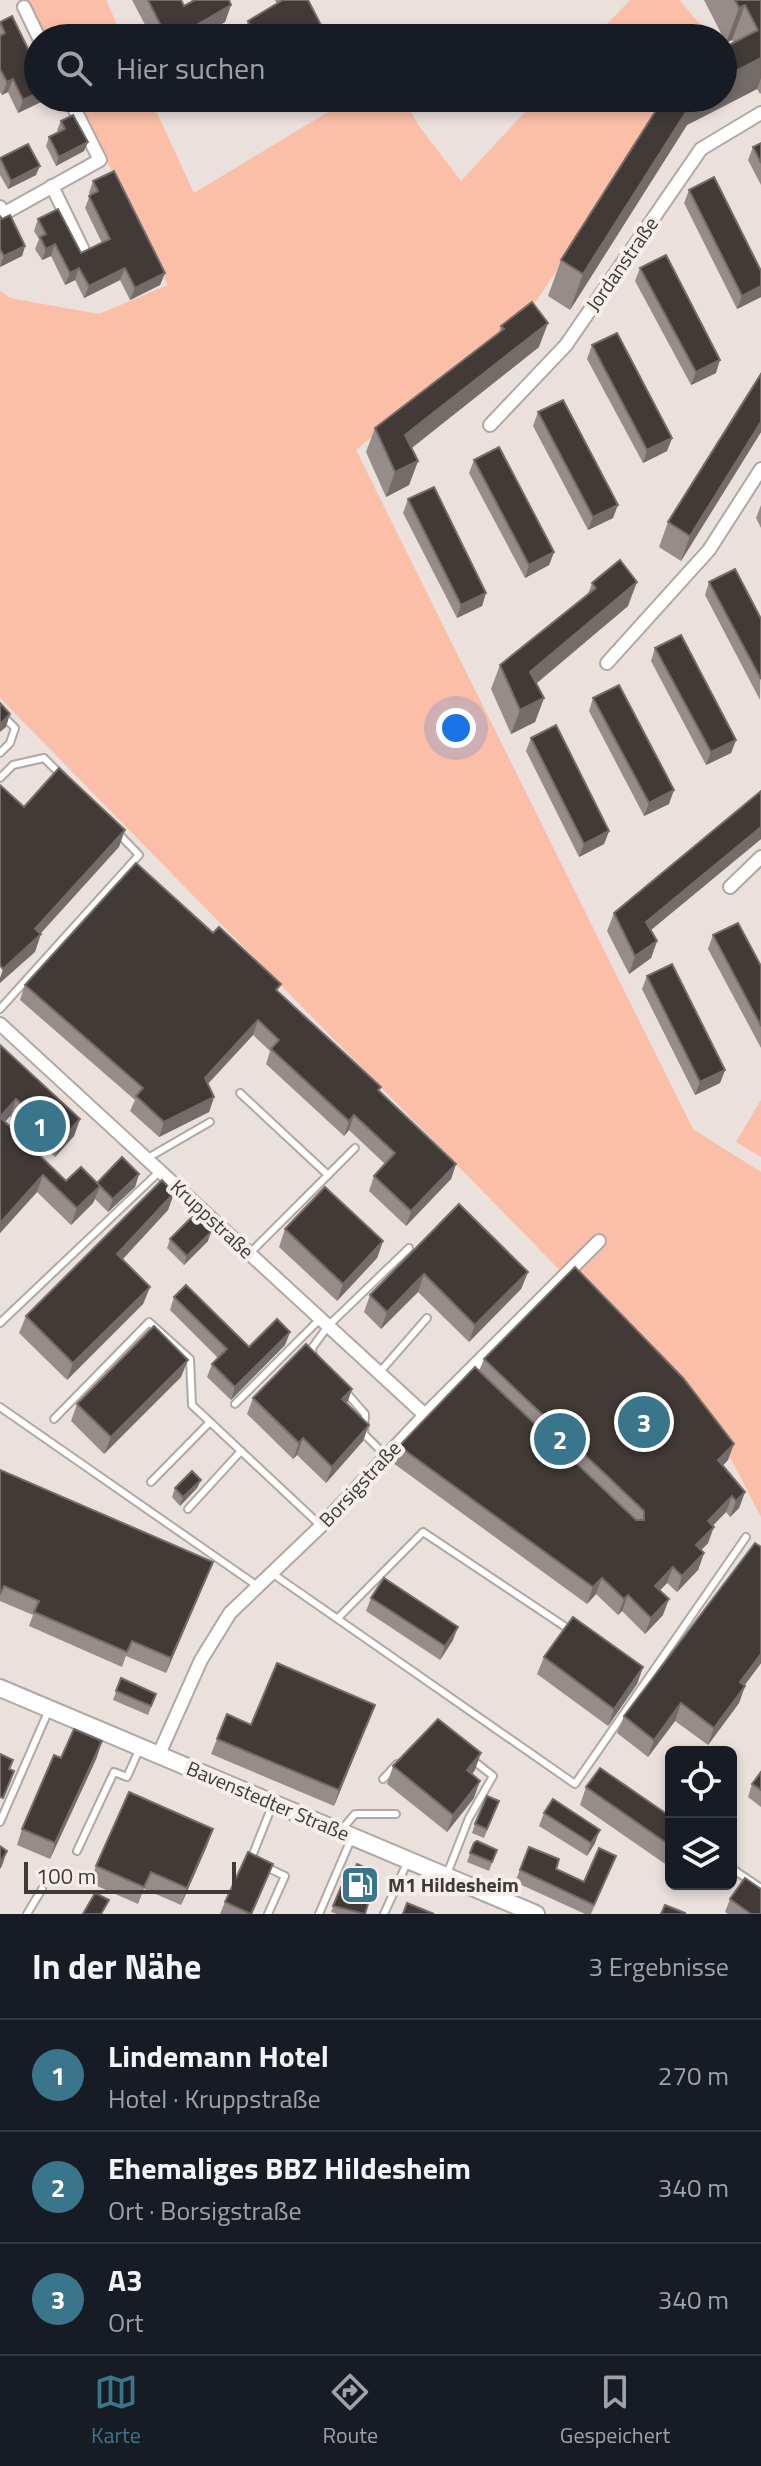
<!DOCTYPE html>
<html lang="de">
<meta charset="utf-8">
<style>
body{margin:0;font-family:"Titillium Web",sans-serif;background:#20242c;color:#f1f3f6}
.controls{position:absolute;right:24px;bottom:24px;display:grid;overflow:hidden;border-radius:12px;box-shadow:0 4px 12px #0003}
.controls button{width:72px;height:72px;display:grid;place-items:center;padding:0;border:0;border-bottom:2px solid #363941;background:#171b24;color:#f1f3f6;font:40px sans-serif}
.scale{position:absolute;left:24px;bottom:20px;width:212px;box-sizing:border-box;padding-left:8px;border:4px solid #3e3a39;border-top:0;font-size:22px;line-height:28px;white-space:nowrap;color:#3e3a39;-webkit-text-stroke:6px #f7ede9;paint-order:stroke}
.you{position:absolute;left:456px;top:728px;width:28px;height:28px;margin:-20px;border:6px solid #fff;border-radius:50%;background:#1a73e8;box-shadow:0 0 0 12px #1a73e833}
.badge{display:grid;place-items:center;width:52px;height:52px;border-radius:50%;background:#39768c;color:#fff;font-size:26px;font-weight:700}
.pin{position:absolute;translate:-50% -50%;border:4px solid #fff;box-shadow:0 2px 8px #0006}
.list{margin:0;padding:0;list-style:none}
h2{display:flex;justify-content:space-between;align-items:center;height:104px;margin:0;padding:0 32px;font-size:34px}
h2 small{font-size:26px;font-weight:400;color:#9ea1a6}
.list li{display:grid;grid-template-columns:52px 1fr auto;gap:24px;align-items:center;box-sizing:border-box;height:112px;padding:0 32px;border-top:2px solid #363941}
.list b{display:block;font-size:30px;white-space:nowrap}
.list p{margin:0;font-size:26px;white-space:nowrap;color:#9ea1a6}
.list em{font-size:26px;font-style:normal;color:#9ea1a6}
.icon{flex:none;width:44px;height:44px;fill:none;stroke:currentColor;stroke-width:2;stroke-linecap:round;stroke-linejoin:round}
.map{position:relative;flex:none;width:761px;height:1914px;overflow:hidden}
.search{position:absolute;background:#171b24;box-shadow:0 4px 12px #0003;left:24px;right:24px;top:24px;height:88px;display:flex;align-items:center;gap:20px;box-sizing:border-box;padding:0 28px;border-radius:44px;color:#9ea1a6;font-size:30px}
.sheet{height:440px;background:#171b24}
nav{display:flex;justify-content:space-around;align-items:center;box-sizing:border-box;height:112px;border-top:2px solid #363941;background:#171b24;font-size:22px;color:#9ea1a6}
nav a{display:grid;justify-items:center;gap:4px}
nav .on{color:#39768c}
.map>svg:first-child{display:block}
</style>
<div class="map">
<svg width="761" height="1914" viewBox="0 0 761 1914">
<rect width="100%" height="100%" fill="#eae0dc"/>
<g fill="#fbbfa8">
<path d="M28 0H106L123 38H46Z"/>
<path d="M630 0H679L712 38H594Z"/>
<path d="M76 98H150L194 193 351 98H403L419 126 461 181 538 98H673L537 300 356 450 693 1129 761 1172V1517L732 1461 680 1393 0 698V291L10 298 99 314 168 285Z"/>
<path d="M761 1100V1157L736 1142Z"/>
</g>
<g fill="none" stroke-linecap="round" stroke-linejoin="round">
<defs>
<g id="service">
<path d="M0 713 15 728 10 743 0 753"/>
<path d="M0 778 13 765 44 758 62 776"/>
<path d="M0 1009 139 855 118 833"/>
<path d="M240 1093 328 1175"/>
<path d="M146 1159 210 1122"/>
<path d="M250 1253 355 1148"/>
<path d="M0 1323 160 1171"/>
<path d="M313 1356 312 1348 328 1326 409 1248"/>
<path d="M379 1373 427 1318"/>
<path d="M345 1391 365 1414 364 1434 386 1456"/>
<path d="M235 1404 320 1319"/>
<path d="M0 1407 256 1585"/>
<path d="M54 1419 149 1322 190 1359 192 1405 321 1526"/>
<path d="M151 1482 210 1422"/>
<path d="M188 1509 241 1451"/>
<path d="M273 1574 575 1784 746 1537"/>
<path d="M338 1618 423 1532 570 1630"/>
<path d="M383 1779 397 1764"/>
<path d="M0 1822 48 1712"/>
<path d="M343 1828 355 1814H396"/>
<path d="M77 1851 114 1772 127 1777 139 1750"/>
<path d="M251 1859 272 1806"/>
<path d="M264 1866 285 1876 268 1914"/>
<path d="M731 1868 761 1888"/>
<path d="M447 1874 469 1818 493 1776 474 1761"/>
<path d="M27 1914 42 1889"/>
<path d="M319 1914 352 1837"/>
<path d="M384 1914 407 1863"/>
</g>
<g id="minor">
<path d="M24 7 39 38"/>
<path d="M52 186 82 248"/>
<path d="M0 207 3 214 100 160 69 98"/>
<path d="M490 425 566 345 701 149 761 113"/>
<path d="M607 663 709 550 761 469"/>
<path d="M730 887 761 857"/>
<path d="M0 1024 425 1415"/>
<path d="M159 1754 201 1660 230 1613 321 1526 425 1415 599 1241"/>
</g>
<path id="tertiary" d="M0 1688 536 1914"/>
</defs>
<use href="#service" stroke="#b1a7a3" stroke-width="10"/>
<use href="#minor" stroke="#b1a7a3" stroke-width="16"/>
<use href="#tertiary" stroke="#b1a7a3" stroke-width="20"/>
<use href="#service" stroke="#fff" stroke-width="6"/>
<use href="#minor" stroke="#fff" stroke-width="12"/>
<use href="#tertiary" stroke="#fff" stroke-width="16"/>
</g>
<g fill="#968d8a">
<path d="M132 0H181L184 6 192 2 191 0H229L231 5 225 22 197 38H152Z"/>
<path d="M275 0H308L319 38H242L248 21 277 4Z"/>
<path d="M704 0H761V93L760 94 757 89 687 125 570 310 548 296 561 260 734 43 732 40 726 43Z"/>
<path d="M0 22 41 102 18 113 8 92 2 95 0 92Z"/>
<path d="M61 121 88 142 84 151 56 166 46 146 49 137 59 133 57 130Z"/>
<path d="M761 143V185L748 160 753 147Z"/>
<path d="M0 158 36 175 8 189 0 175Z"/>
<path d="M93 181 165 273 160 285 130 300 120 280 84 298 75 280 65 285 51 256 42 260 35 249 39 239 34 231 38 219 81 253 102 243 85 208 90 195 89 193Z"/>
<path d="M689 190 761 271V297L737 309 684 203Z"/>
<path d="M0 216 25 246 22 256 0 267Z"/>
<path d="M640 268 716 373 691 385 635 281Z"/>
<path d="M501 326 539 347 412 448 418 461 409 485 386 497 366 452 375 428 499 333Z"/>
<path d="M592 345 672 438 667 451 643 463 587 359Z"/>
<path d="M761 374V432L681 561 659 547 668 522Z"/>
<path d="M538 412 613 518 588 530 533 426Z"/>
<path d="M474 460 554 552 549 565 525 578 469 473Z"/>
<path d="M408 499 486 593 482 606 457 618 403 513Z"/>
<path d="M761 505V528L756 518Z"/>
<path d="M709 582 761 619 760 700 705 595Z"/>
<path d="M592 583 628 606 536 684 544 698 535 722 511 734 491 689 500 665 588 594Z"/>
<path d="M655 648 736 740 731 753 706 765 651 661Z"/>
<path d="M593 698 669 804 644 816 589 711Z"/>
<path d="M531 738 609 831 604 844 579 857 526 751Z"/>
<path d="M761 791V839L651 930 657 941 651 958 629 974 607 931 614 913Z"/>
<path d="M713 935 761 966V1048L708 949Z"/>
<path d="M647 976 725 1070 720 1083 695 1095 642 989Z"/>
<path d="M25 985 278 992 379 1091 456 1164 451 1179 406 1226 369 1191 374 1176 385 1164 349 1130 344 1136 266 1064 270 1051 253 1035 208 1084 214 1097 209 1112 159 1137 130 1111 135 1100 20 1000Z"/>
<path d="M0 1045 80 1119 74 1136 55 1157 10 1116 5 1122 66 1181 97 1183 139 1174 135 1187 108 1212 95 1199 93 1203 71 1225 37 1192 0 1233Z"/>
<path d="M174 1193 168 1210 122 1259 150 1287 143 1304 67 1380 19 1333 26 1316Z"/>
<path d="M459 1204 528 1272 521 1289 469 1342 418 1292 381 1329 364 1312 370 1295Z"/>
<path d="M285 1229 383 1241 377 1258 337 1301 279 1247Z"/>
<path d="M170 1239 208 1241 184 1265 167 1248Z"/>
<path d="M174 1297 249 1347 290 1332 285 1345 231 1400 207 1377 212 1364 218 1358 170 1310Z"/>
<path d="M484 1359 728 1460 722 1466 745 1492 739 1508 730 1517 726 1512 713 1525 708 1543 701 1550 704 1553 698 1570 677 1592 667 1583 660 1590 663 1615 645 1634 622 1611 618 1615 596 1594 587 1604 393 1463 399 1446 479 1371Z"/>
<path d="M181 1377 104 1454 71 1421 77 1404Z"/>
<path d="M352 1389 347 1403 363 1441 326 1483 297 1455 293 1459 247 1414 253 1398Z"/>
<path d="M0 1470 213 1562 166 1673 126 1656 122 1667 29 1626 33 1615 0 1601Z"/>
<path d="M201 1480 197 1488 180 1506 172 1497 175 1488Z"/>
<path d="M761 1547V1663L745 1685 739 1703 708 1745 675 1721 648 1757 617 1733 624 1716Z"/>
<path d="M371 1598 453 1640 440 1660 366 1611Z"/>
<path d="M544 1657 643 1667 637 1684 608 1726 537 1674Z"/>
<path d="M121 1678 156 1694 148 1715 113 1700Z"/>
<path d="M375 1705 334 1806 211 1754 217 1739 251 1725Z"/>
<path d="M97 1757 50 1859 17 1845 22 1829 61 1758Z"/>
<path d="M393 1766 475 1770 472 1774 474 1798 447 1832 387 1784Z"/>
<path d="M761 1772V1807L748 1797 752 1784Z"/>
<path d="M586 1787 671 1817V1868L580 1805Z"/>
<path d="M499 1801 484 1838 472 1833 475 1824Z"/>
<path d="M544 1813 595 1843 587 1856 539 1826Z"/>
<path d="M474 1843 497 1850 489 1871 467 1862Z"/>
<path d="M207 1846 181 1905 144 1889 138 1904 90 1883 96 1866Z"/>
<path d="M529 1847 556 1869 584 1882 616 1856 591 1914H585L515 1882Z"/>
<path d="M273 1864 252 1914H220L225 1902Z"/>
<path d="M341 1887 365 1914H337L331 1912Z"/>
<path d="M730 1899 761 1914H728L725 1912Z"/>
</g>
<g fill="#746c68">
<path d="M231 5 225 22 197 38H174Z"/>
<path d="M745 5 732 40 726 43 739 8Z"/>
<path d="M761 58V78L757 89 687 125 570 310 583 274 695 98H723V78Z"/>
<path d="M13 79 8 92 2 95 7 82Z"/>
<path d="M38 93V98H42L41 102 18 113 23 100Z"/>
<path d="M88 142 84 151 56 166 59 157Z"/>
<path d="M40 166 36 175 8 189 11 181Z"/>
<path d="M55 244 51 256 42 260 46 249Z"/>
<path d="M25 246 22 256 0 267 4 256Z"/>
<path d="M79 268 75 280 65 285 70 273Z"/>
<path d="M125 268 120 280 84 298 89 286Z"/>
<path d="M165 273 160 285 130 300 135 288Z"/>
<path d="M761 286V297L737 309 742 296Z"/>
<path d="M548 323 539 347 396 460 405 435Z"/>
<path d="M720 360 716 373 691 385 696 372Z"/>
<path d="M761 422V432L681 561 690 536Z"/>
<path d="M672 438 667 451 643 463 647 450Z"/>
<path d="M418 461 409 485 386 497 395 472Z"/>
<path d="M618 505 613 518 588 530 593 517Z"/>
<path d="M554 552 549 565 525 578 529 565Z"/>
<path d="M637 582 628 606 521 696 530 672Z"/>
<path d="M486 593 482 606 457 618 461 605Z"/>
<path d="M544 698 535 722 511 734 520 710Z"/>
<path d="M10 714 6 727 0 732V724Z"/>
<path d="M736 740 731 753 706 765 711 752Z"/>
<path d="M674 790 669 804 644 816 649 803Z"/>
<path d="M761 827V839L640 939 646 922Z"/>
<path d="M125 830 119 847 32 943 41 934 35 952 0 983V978L3 969 35 929Z"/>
<path d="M609 831 604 844 579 857 584 844Z"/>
<path d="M657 941 651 958 629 974 635 956Z"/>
<path d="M258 1020 253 1035 199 1093 205 1078Z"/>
<path d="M725 1070 720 1083 695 1095 700 1082Z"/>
<path d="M214 1097 209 1112 159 1137 164 1122Z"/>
<path d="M16 1099 10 1116 0 1127V1117Z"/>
<path d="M354 1115 349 1130 344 1136 349 1121Z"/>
<path d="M80 1119 74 1136 55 1157 61 1140Z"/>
<path d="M456 1164 451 1179 406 1226 411 1211Z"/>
<path d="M139 1174 135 1187 108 1212 113 1199Z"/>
<path d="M43 1175 37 1192 0 1233V1223Z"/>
<path d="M100 1186 93 1203 71 1225 77 1208Z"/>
<path d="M174 1193 168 1210 111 1272 117 1254Z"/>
<path d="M211 1232 208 1241 184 1265 187 1256Z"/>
<path d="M383 1241 377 1258 337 1301 343 1284Z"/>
<path d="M528 1272 521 1289 469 1342 475 1325Z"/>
<path d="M424 1274 418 1292 381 1329 387 1312Z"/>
<path d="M150 1287 143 1304 67 1380 73 1363Z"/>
<path d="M290 1332 285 1345 231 1400 235 1387Z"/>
<path d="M188 1360 181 1377 104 1454 111 1437Z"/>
<path d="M352 1389 346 1406 342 1399Z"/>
<path d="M369 1425 363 1441 326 1483 332 1467Z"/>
<path d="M303 1438 297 1455 293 1459 299 1443Z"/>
<path d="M734 1444 728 1460 712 1477 718 1460Z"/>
<path d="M201 1480 197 1488 180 1506 183 1497Z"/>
<path d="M745 1492 739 1508 730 1517 736 1501Z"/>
<path d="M732 1496 726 1512 702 1537 708 1521Z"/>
<path d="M714 1527 708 1543 690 1562 696 1545Z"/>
<path d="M704 1553 698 1570 677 1592 682 1576Z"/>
<path d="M213 1562 207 1577 166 1673 171 1658Z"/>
<path d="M673 1567 667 1583 649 1602 655 1586Z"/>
<path d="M602 1578 596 1594 587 1604 593 1587Z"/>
<path d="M628 1595 622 1611 618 1615 624 1599Z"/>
<path d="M669 1599 663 1615 645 1634 651 1618Z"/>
<path d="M458 1627 453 1640 440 1660 445 1646Z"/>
<path d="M761 1654V1663L734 1699 740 1682Z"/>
<path d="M643 1667 637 1684 608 1726 614 1709Z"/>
<path d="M745 1686 739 1703 708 1745 714 1728Z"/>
<path d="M681 1703 675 1721 648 1757 654 1740Z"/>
<path d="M375 1705 369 1721 334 1806 339 1790Z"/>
<path d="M102 1741 97 1757 50 1859 55 1843Z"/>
<path d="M481 1753 475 1770 461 1788 467 1770Z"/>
<path d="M480 1781 474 1798 447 1832 453 1815Z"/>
<path d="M213 1829 207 1846 181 1905 187 1888Z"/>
<path d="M600 1830 595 1843 587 1856 591 1843Z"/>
<path d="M7 1851 2 1866 0 1869V1863Z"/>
<path d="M273 1864 268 1877 252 1914H251Z"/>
</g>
<g fill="#423a37" stroke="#746c68" stroke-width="2">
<path d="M148 0H181L184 6 195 0H229L231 5 174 38H167Z"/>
<path d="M283 0H308L321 25 314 29 319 38H257L248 21Z"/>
<path d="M735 0H761V58L723 78V48L758 30 745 5 739 8Z"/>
<path d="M12 16 30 53 38 50V93L23 100 13 79 7 82 0 69V36L5 33 0 22Z"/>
<path d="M664 98H695L583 274 561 260Z"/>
<path d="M73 115 88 142 59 157 49 137 65 129 61 121Z"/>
<path d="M761 143V163L753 147Z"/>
<path d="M28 144 40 166 11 181 0 158Z"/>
<path d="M114 171 165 273 135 288 125 268 89 286 79 268 70 273 55 244 46 249 40 237 46 234 38 219 58 209 81 253 110 239 89 196 98 191 93 181Z"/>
<path d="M714 177 761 271V286L742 296 689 190Z"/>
<path d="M10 215 25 246 4 256 0 249V216L2 219Z"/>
<path d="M666 255 720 360 696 372 640 268Z"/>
<path d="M532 302 548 323 405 435 418 461 395 472 375 428 504 329 501 326Z"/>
<path d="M617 333 672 438 647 450 592 345Z"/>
<path d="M761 374V422L690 536 668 522Z"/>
<path d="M563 400 618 505 593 517 538 412Z"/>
<path d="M499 447 554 552 529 565 474 460Z"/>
<path d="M434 487 486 593 461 605 408 499Z"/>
<path d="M620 560 637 582 530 672 544 698 520 710 500 665 596 588 592 583Z"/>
<path d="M735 569 761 619V679L709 582Z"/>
<path d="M681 635 736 740 711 752 655 648Z"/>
<path d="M619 685 674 790 649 803 593 698Z"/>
<path d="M0 703 10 714 0 724Z"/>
<path d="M556 725 609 831 584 844 531 738Z"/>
<path d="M59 768 125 830 35 929 41 934 3 969 0 965V785L24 807Z"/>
<path d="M761 791V827L646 922 657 941 635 956 614 913Z"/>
<path d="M136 863 213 933 219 927 281 984 276 990 381 1087 378 1090 456 1164 411 1211 374 1176 395 1153 354 1115 349 1121 271 1049 279 1040 258 1020 205 1078 214 1097 164 1122 136 1096 143 1088 25 985Z"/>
<path d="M738 923 761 966V1026L713 935Z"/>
<path d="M672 964 725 1070 700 1082 647 976Z"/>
<path d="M0 1045 80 1119 61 1140 16 1099 0 1117 66 1181 81 1167 100 1186 77 1208 43 1175 0 1223Z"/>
<path d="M122 1157 139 1174 113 1199 97 1183Z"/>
<path d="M162 1180 174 1193 117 1254 150 1287 73 1363 26 1316Z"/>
<path d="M325 1187 383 1241 343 1284 285 1229Z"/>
<path d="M459 1204 528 1272 475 1325 424 1274 387 1312 370 1295Z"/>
<path d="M194 1215 211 1232 187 1256 170 1239Z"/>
<path d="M575 1267 683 1378 734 1444 718 1460 745 1492 736 1501 732 1496 708 1521 714 1527 696 1545 704 1553 682 1576 673 1567 655 1586 669 1599 651 1618 628 1595 624 1599 602 1578 593 1587 399 1446 475 1367 636 1520H644V1511L484 1359Z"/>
<path d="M186 1285 249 1347 277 1319 290 1332 235 1387 212 1364 227 1349 174 1297Z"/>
<path d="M154 1326 188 1360 111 1437 77 1404Z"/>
<path d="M306 1344 352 1389 342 1399 369 1425 332 1467 303 1438 299 1443 253 1398Z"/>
<path d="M0 1470 213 1562 171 1658 132 1641 127 1652 34 1612 39 1601 4 1586 0 1594Z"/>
<path d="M192 1471 201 1480 183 1497 175 1488Z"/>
<path d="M755 1543 761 1547V1654L740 1682 745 1686 714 1728 681 1703 654 1740 624 1716Z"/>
<path d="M384 1578 458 1627 445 1646 371 1598Z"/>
<path d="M573 1617 643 1667 614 1709 544 1657Z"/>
<path d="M277 1663 375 1705 339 1790 217 1739 227 1714 251 1725Z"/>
<path d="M121 1678 156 1694 151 1706 116 1691Z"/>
<path d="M438 1719 481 1753 467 1770 480 1781 453 1815 393 1766Z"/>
<path d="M74 1729 102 1741 55 1843 22 1829 54 1755 61 1758Z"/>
<path d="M0 1754 13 1760 9 1769 14 1771 3 1798 0 1797Z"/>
<path d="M600 1768 671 1817V1846L586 1787Z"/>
<path d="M761 1772V1790L752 1784Z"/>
<path d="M129 1792 213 1829 187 1888 151 1872 144 1887 96 1866Z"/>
<path d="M487 1796 499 1801 487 1829 475 1824Z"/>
<path d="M553 1799 600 1830 591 1843 544 1813Z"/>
<path d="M477 1841 497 1850 492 1862 470 1853 474 1843Z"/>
<path d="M0 1846 7 1851 0 1863Z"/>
<path d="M529 1847 559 1859 556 1869 584 1882 599 1848 616 1856 594 1905 520 1870Z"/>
<path d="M248 1852 273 1864 251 1914 225 1902Z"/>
<path d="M357 1864 377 1873 365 1914 333 1906 341 1887 347 1889Z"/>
<path d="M745 1878 761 1889V1914H751L730 1899Z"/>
<path d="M95 1893 109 1900 101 1914H83Z"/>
<path d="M407 1903 434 1914H403Z"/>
<path d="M665 1905 685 1913V1914H661Z"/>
</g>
<defs>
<symbol id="fuel-square" viewBox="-11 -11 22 22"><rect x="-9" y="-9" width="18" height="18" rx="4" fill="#39768c" stroke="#f7ede9"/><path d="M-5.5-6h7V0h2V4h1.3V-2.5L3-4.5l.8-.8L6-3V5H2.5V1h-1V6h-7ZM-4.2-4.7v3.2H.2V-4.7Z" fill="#fff"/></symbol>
</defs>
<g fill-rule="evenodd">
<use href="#fuel-square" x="338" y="1863" width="44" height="44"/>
</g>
<g text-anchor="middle" stroke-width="8" stroke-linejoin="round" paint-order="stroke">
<g font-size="20" fill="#3e3a39" stroke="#f7ede9">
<text transform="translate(622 264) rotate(-55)" y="7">Jordanstraße</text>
<text transform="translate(212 1219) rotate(43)" y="7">Kruppstraße</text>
<text transform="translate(360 1484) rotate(-47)" y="7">Borsigstraße</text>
<text transform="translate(268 1801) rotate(23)" y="7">Bavenstedter Straße</text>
</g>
<g font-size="20" font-weight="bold" fill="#3e3a39" stroke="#f7ede9" text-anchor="start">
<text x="388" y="1892">M1 Hildesheim</text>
</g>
</g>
</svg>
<div class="controls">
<button><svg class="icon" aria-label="locate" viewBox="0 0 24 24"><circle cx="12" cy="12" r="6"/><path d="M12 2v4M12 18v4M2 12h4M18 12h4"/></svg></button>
<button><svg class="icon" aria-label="layers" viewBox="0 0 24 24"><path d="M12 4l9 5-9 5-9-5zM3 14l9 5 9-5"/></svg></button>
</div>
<div class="scale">100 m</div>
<div class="you"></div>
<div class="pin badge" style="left:40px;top:1126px">1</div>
<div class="pin badge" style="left:560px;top:1439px">2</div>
<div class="pin badge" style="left:644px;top:1422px">3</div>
<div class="search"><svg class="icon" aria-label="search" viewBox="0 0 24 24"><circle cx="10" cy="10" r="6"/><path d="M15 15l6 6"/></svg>Hier suchen</div>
</div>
<section class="sheet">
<h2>In der Nähe<small>3 Ergebnisse</small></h2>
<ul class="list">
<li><span class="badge">1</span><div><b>Lindemann Hotel</b><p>Hotel · Kruppstraße</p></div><em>270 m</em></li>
<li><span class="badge">2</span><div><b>Ehemaliges BBZ Hildesheim</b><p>Ort · Borsigstraße</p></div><em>340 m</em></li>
<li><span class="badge">3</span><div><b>A3</b><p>Ort</p></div><em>340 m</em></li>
</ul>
</section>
<nav>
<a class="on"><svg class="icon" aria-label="map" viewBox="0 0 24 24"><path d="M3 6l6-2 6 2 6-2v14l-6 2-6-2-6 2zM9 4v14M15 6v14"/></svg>Karte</a>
<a><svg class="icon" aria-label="directions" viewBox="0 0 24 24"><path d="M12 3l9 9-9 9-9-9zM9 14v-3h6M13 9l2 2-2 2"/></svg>Route</a>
<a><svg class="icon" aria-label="saved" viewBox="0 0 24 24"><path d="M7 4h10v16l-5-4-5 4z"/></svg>Gespeichert</a>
</nav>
